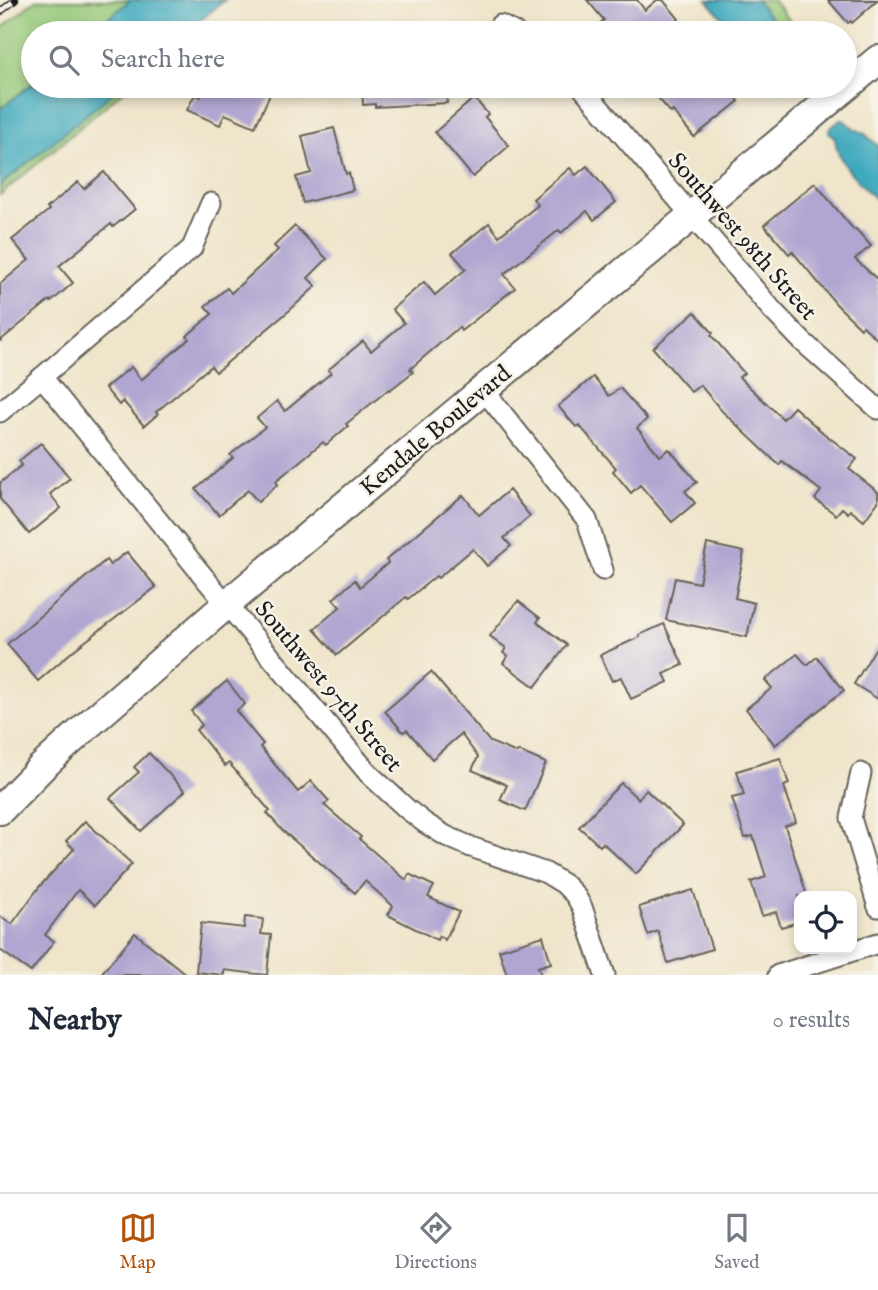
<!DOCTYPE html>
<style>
body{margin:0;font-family:"IM FELL English",serif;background:#f2f2f3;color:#1f2937}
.controls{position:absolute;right:21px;bottom:21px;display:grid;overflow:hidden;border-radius:14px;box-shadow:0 4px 10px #0003}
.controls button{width:63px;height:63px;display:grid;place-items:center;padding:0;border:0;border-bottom:2px solid #e0e1e3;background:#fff;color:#1f2937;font:35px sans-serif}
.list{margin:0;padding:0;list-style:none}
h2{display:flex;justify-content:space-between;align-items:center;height:91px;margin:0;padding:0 28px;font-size:30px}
h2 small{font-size:23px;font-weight:400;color:#747a83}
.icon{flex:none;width:38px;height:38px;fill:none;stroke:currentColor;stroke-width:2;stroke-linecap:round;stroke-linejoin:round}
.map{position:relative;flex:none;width:878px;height:975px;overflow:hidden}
.search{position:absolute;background:#fff;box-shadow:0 4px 10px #0003;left:21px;right:21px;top:21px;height:77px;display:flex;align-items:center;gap:18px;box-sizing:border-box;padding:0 24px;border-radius:38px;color:#747a83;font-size:26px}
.sheet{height:217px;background:#fff}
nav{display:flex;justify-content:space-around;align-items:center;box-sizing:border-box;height:98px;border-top:2px solid #e0e1e3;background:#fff;font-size:19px;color:#747a83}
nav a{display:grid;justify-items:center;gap:4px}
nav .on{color:#b45309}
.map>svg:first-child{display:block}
</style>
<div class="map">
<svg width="878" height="975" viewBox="0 0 878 975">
<rect width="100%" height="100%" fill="#f7f3e8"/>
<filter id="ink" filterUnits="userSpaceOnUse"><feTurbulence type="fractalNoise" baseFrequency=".0143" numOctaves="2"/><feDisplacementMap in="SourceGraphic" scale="14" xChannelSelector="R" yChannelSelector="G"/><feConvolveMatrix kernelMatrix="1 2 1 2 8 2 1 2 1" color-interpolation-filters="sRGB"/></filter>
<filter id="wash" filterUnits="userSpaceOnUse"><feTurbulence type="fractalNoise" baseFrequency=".00686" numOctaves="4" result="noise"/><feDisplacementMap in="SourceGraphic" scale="28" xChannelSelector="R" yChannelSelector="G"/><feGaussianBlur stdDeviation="1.57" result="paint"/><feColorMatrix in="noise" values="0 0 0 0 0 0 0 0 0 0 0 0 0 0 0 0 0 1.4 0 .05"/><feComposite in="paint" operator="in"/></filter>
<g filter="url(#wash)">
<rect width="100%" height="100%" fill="#efe5ca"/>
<g fill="#94c778" stroke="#58724a" stroke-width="2">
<path d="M35 0H130L91 33H33V83L0 109V30Z"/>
<path d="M756 0H773L800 33H783Z"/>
<path d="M121 86H129L0 195V186Z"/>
</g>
<g fill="#3da9bd" stroke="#2c626c" stroke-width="2">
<path d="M130 0H225L185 33H91Z"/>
<path d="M707 0H756L783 33H736Z"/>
<path d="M33 83V86H121L0 186V109Z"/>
<path d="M842 119 855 129 864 133 878 146V202C862 185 836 163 835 138L829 132V129Z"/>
</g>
<g id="blocks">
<g fill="#b0a6d1">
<path d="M587 0H637L645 10 657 0H663L679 19 674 24 682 33H588L604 20Z"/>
<path d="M828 0H878L852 23 851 21 848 23Z"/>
<path d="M206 86H274L255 127 225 114 220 125 187 110 195 94 201 97Z"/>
<path d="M362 86H406L407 89 446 87 447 103 375 107V104L363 105Z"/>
<path d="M648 86H726L739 101 694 137 673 111 671 113Z"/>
<path d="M474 98 488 114 485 117 509 146 473 177 435 132Z"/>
<path d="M334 128 346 174 349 173 353 190 303 203 296 177 311 173 302 136Z"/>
<path d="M587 166 616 202 594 220 587 211 561 233 559 230 504 274 515 288 461 331 459 327 410 369 413 372 390 390 389 389 346 424 348 426 326 445 323 442 276 481 278 484 258 502 248 490 219 515 196 489 233 458 230 455 265 427 257 418 277 401 285 411 331 373 328 370 363 341 371 351 404 323 392 309 424 282 435 295 466 269 452 253 489 223 499 236 538 205 533 199 570 168 576 175Z"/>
<path d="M104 172 135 209 113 227 111 224 59 266 73 283 51 302 50 300 0 341V284L29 260 12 240 49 210 47 208 78 182 84 189Z"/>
<path d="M815 183 854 230 856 229 871 246 855 259 878 280V340L863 326 861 328 837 305 792 251 789 254 764 225Z"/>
<path d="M295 226 327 259 308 278 316 286 290 310 216 372 211 366 156 412 158 414 144 426 123 401 119 405 105 388 131 367 141 380 189 339 187 336 212 314 205 306 227 288 231 293 278 250 274 246Z"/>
<path d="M695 312 713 333 711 335 744 373 739 377 783 419 794 407 822 432 857 459 849 469 878 492V502L864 521 850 510 848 513 842 508 836 515 815 499 821 491 782 461 779 465 722 411 700 385 691 392 653 348Z"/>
<path d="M593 377 609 396 620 388 647 419 637 428 660 456 669 449 697 482 685 491 695 503 672 522 640 485 631 493 613 471 616 468 579 425 576 427 558 406Z"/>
<path d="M41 443 70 478 50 494 61 508 29 534 0 499V483L22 465 19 461Z"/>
<path d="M509 490 530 516 504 538 511 546 487 566 473 549 438 578 436 576 408 599 406 597 337 655 314 629 340 607 333 599 355 580 360 587 388 563 386 560 463 495 479 515Z"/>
<path d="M707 544 744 552 735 598 754 603 747 637 666 620 675 578 699 583Z"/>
<path d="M127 552 156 587 74 650 38 681 7 644 106 560 110 565Z"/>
<path d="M518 601 540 618 537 622 567 645 535 687 503 663 508 656 503 653 506 648 490 636Z"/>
<path d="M664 624 683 665 664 674 668 682 631 699 621 677 612 681 600 655 640 637 639 635Z"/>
<path d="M878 644V699L854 684Z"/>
<path d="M797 654 807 665 817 657 844 690 775 745 746 709 772 688 765 680Z"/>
<path d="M431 672 490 742 517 753 518 751 546 763 525 811 500 800 507 785 472 770 478 757 461 734 432 759 407 730 403 732 385 711Z"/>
<path d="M227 681 245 704 236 711 263 744 260 747 298 792 311 781 329 801 324 805 361 837 359 839 406 880 409 874 434 886 428 897 459 912 445 940 439 936 437 940 388 915 393 906 365 881 355 893 282 830 267 813 270 811 229 763 225 766 196 730 202 725 191 711Z"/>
<path d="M149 753 185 791 141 831 110 798 139 772 134 767Z"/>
<path d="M780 758 789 784 784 786 796 822 785 826 807 896H799V922L781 927 776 912 762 916 751 882 766 877 753 836 745 838 732 798 744 795 737 771Z"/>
<path d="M621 783 638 799 646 790 683 825 636 874 603 843 600 846 579 827Z"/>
<path d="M85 821 132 864 95 905 78 890 45 935 54 941 31 972 0 950V916L12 924 40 886 74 849 66 841Z"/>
<path d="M693 890 712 949 668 963 658 931 648 935 639 907Z"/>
<path d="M245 917 263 919 261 934 271 935 267 975 224 970V975L196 972 201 923 244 928Z"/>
<path d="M135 933 187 975H100Z"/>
<path d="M543 936 551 963 538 967 541 975H507L499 950Z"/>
</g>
</g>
</g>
<g filter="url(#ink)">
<use href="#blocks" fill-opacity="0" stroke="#666259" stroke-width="2"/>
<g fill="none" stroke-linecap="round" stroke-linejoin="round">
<defs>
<g id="street">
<path d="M500 25 516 33"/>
<path d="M581 86 773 311 802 341 878 409"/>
<path d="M42 377 208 582 369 774 407 809 425 823 446 836 471 847 546 873 564 884 575 895 582 907 605 975"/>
<path d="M483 389 587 520 603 570"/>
<path d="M0 412 42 377 192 248 211 203"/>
<path d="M861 773 851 818 878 907"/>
<path d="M778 975 878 943"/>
</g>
<path id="secondary" d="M0 810 42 767 89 724 227 604 878 60"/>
</defs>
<use href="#street" stroke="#666259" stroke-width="23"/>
<use href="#secondary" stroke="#666259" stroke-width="32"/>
<use href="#street" stroke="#fff" stroke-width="19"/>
<use href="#secondary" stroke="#fff" stroke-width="28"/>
<defs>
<path id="rail" d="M0 12 15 0"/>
</defs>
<use href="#rail" stroke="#1c1c1c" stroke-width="8"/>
<use href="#rail" stroke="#f7f3e8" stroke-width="5" stroke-dasharray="16" stroke-linecap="butt"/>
</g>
</g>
<g text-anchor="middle" stroke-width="5" stroke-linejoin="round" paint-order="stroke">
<g font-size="24" fill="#1c1c1c" stroke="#f7f3e8">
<text transform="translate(743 236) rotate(49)" y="8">Southwest 98th Street</text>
<text transform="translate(435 430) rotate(-40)" y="8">Kendale Boulevard</text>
<text transform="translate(329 686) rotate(50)" y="8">Southwest 97th Street</text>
</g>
</g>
</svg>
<div class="controls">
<button><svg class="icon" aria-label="locate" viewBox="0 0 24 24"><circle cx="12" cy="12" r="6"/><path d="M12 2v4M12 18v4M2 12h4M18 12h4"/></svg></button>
</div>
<div class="search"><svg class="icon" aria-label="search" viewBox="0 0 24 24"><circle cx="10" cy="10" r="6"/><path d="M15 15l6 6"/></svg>Search here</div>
</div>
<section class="sheet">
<h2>Nearby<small>0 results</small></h2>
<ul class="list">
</ul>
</section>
<nav>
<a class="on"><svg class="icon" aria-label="map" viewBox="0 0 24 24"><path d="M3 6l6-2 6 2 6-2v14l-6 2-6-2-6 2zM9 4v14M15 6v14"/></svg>Map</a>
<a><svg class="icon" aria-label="directions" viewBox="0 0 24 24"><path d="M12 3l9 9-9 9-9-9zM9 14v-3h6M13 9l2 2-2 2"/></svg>Directions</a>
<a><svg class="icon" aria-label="saved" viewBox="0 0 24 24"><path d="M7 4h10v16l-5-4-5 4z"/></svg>Saved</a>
</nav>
